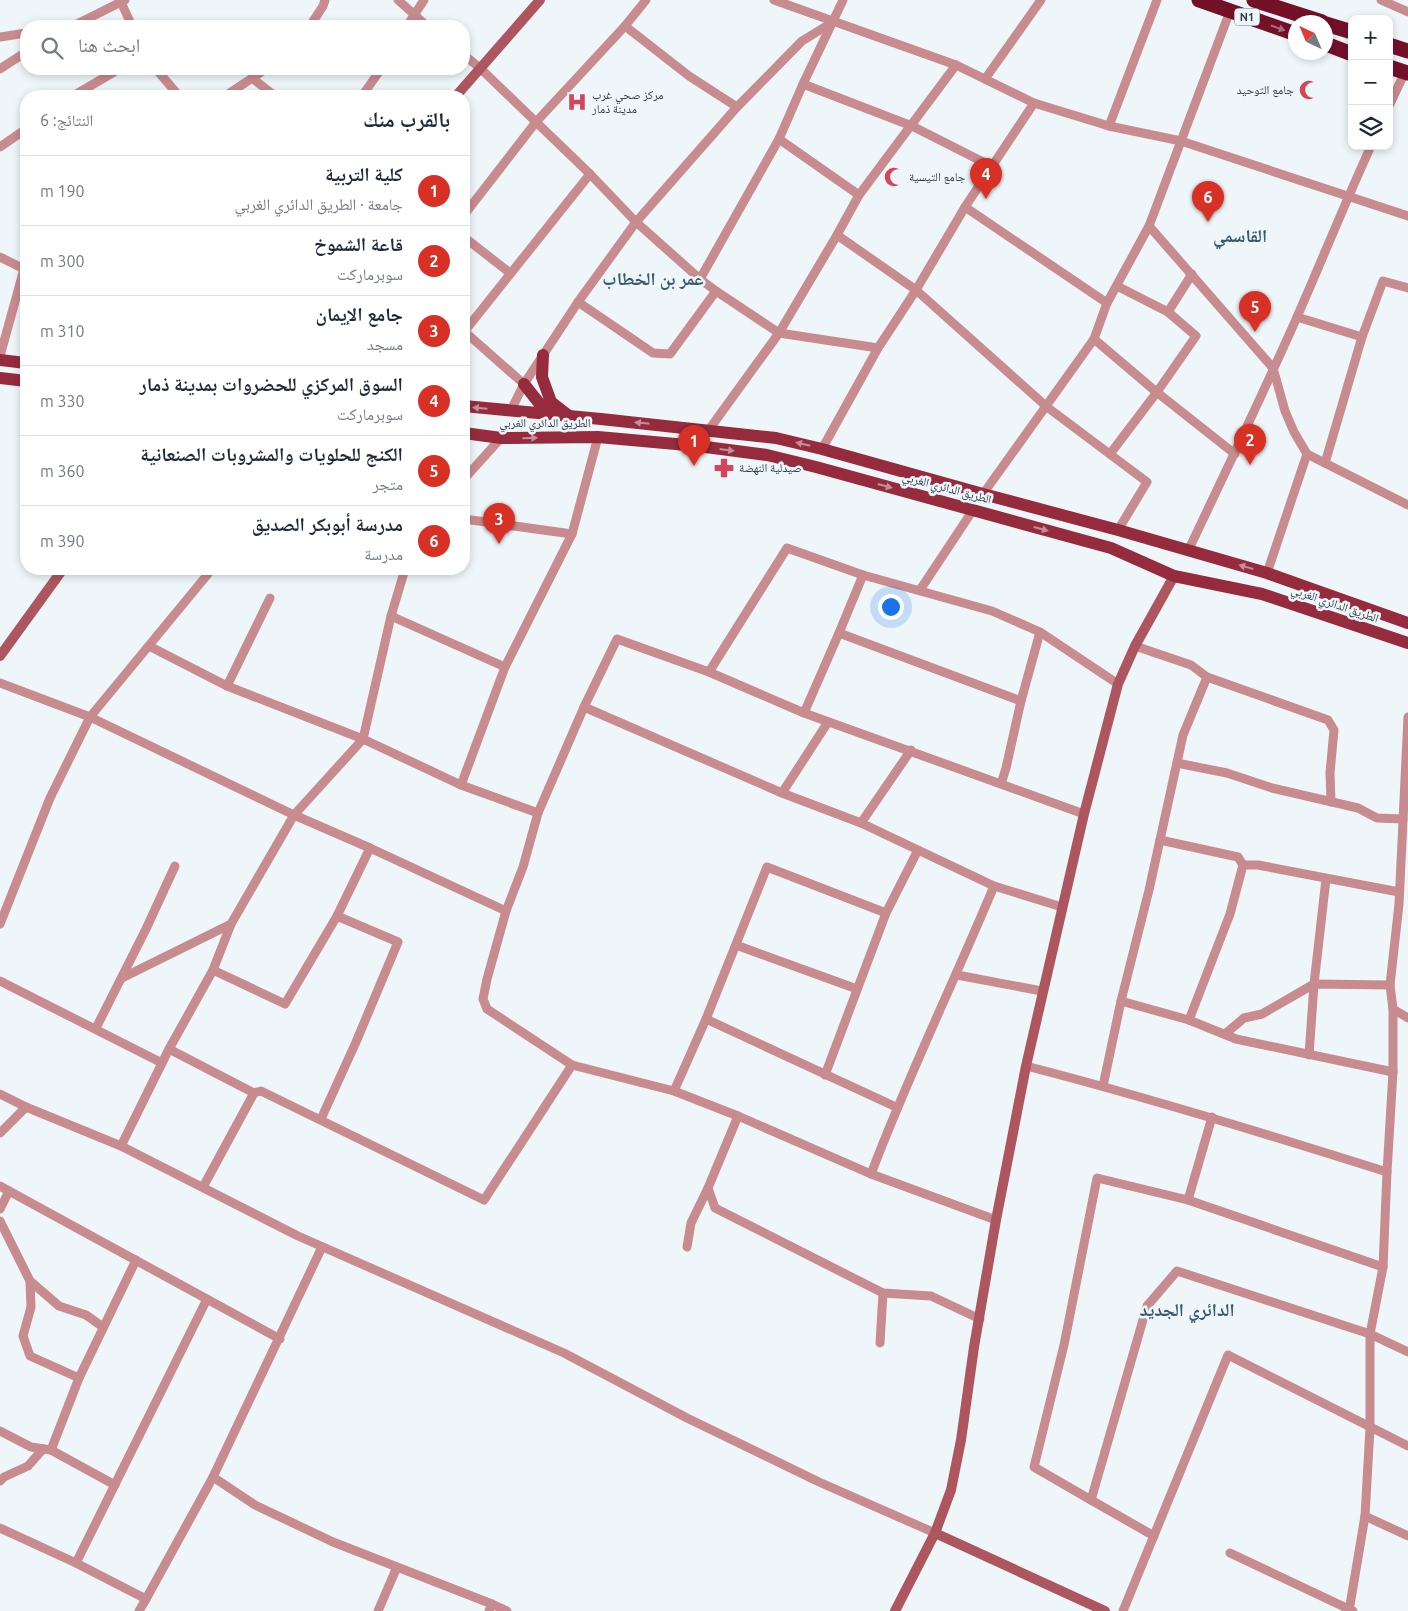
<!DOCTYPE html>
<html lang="ar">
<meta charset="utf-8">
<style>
body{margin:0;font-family:Ubuntu,"Noto Naskh Arabic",sans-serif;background:#f6f6f7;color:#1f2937;direction:rtl}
.controls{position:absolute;right:15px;top:15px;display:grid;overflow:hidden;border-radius:10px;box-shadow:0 2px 8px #0003}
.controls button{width:45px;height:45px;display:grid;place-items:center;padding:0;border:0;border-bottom:1px solid #e0e1e3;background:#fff;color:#1f2937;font:25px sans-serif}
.compass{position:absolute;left:1288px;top:15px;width:45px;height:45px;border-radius:50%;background:#fff;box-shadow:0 2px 8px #0003;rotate:316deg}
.you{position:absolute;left:890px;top:606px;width:18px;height:18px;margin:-12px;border:4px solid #fff;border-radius:50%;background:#1a73e8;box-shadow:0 0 0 8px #1a73e833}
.badge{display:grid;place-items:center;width:32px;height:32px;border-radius:50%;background:#d93025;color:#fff;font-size:16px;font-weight:700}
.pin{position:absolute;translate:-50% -41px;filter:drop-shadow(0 1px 2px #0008)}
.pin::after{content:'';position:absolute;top:26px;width:18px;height:15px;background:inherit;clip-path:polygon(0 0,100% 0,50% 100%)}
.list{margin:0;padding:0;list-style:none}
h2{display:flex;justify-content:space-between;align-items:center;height:65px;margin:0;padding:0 20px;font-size:21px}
h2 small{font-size:16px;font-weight:400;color:#747a83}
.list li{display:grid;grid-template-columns:32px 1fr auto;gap:15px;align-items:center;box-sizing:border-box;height:70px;padding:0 20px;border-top:1px solid #e0e1e3}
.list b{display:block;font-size:19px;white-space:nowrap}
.list p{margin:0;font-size:16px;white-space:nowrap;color:#747a83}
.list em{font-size:16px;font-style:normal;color:#747a83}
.icon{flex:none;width:28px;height:28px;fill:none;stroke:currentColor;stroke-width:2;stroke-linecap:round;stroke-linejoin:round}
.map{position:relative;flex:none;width:1408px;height:1611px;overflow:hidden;direction:ltr}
.search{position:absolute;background:#fff;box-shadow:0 2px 8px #0003;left:20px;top:20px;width:450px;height:55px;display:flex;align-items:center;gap:12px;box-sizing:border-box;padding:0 18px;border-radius:20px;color:#747a83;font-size:19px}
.panel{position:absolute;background:#fff;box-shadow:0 2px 8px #0003;left:20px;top:90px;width:450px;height:485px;border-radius:20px;direction:rtl}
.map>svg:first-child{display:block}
</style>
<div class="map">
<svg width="1408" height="1611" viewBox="0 0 1408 1611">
<rect width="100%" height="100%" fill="#eef6fa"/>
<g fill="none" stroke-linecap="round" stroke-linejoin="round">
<g stroke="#c88b8f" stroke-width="9">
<path d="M398 0 427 26"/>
<path d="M774 0 956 65 1034 103 1109 126 1181 141 1408 216"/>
<path d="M1381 0 1408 12"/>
<path d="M121 2 132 26"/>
<path d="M73 26 125 0"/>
<path d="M310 26 323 6 325 0"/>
<path d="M407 26 424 0"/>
<path d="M625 26 689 76 737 107"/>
<path d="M0 37 26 33"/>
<path d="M464 55 480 68 590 174 636 222 700 279 716 291 779 333 878 348"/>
<path d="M0 69 26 52"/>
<path d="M156 69 179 96"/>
<path d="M252 78 275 96"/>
<path d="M985 79 1041 0"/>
<path d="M803 84 912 126 993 167"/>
<path d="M73 96 119 69"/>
<path d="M225 96 266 69"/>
<path d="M362 96 381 69"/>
<path d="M1389 106 1405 72"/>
<path d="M1109 126 1157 0"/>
<path d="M779 139 859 195"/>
<path d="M0 147 26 129"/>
<path d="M965 207 1107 303"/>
<path d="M464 215 536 122 625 26 646 0"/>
<path d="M1149 226 1273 368 1285 411 1294 432 1307 454 1408 505"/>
<path d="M837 235 916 290 1047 407 1147 482 1118 530"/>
<path d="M464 237 510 273"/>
<path d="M0 257 24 269 26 268"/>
<path d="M700 279 779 139 803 84 843 0"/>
<path d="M578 302 653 353 670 354 716 291"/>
<path d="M1168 312 1192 274"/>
<path d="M1297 317 1362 337"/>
<path d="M464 331 524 384 511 410"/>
<path d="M464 332 590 174"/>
<path d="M1094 339 1154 390 1235 454"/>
<path d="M0 356 24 269"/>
<path d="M524 384 578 302 636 222 737 107 802 41 833 22"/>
<path d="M708 431 779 333 837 235 859 195 956 65"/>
<path d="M822 449 878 348 916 290 965 207 1034 103"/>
<path d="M1110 454 1157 392 1196 336 1168 312 1117 286"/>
<path d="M1325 463 1362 337 1383 281 1408 288"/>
<path d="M464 479 501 438"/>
<path d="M983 494 1094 339 1107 303 1149 226 1230 11"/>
<path d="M464 519 572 534"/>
<path d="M1188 551C1225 473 1262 396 1297 317 1322 260 1345 203 1371 146"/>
<path d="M1267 573 1307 454"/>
<path d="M920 590 973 510"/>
<path d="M391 616 505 667"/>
<path d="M839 633 1021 701"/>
<path d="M149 646 227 686 363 739 461 785 538 813"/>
<path d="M1135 646 1191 665 1207 677 1328 720 1334 730 1330 773 1331 802"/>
<path d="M709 672 787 548 863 575 992 611 1040 632 1118 684"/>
<path d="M0 683 90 717 294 815 370 848 506 911"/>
<path d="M227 686 270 598"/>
<path d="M584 707 782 793 861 823 994 886 1062 907"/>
<path d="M804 713 839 633 863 575"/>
<path d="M1177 763 1227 773 1272 788 1358 808 1377 818 1403 819"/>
<path d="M1001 784 1006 768 1021 701 1040 632"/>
<path d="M461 785 505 667 572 534 598 437"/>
<path d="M782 793 828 722"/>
<path d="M861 823 911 750"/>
<path d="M1160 840 1238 857 1243 865H1258L1399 892"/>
<path d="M0 924 50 798 90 717 212 569"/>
<path d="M736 945 857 989"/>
<path d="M213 970 285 1004 337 916 370 848"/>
<path d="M957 975 1042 991"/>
<path d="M122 978 231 924"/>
<path d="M0 981 162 1063"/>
<path d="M1121 1001 1189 1020 1236 1039 1393 1072"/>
<path d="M1393 1009 1408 1018"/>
<path d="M706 1019 896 1107"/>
<path d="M1189 1020 1230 914 1243 865"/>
<path d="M96 1028 146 929 175 866"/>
<path d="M1225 1034 1244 1018 1262 1014 1314 984 1390 985"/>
<path d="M169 1049 254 1093"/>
<path d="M1309 1055 1314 984 1326 879"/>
<path d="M1026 1066C1147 1097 1267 1134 1387 1172"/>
<path d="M825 1075 886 913"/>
<path d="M1103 1086 1121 1001 1149 890 1183 735 1207 677"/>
<path d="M674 1091 706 1019 767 867 886 913 918 850"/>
<path d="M0 1094 26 1107 121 1146 298 1236 564 1353 687 1418 819 1482 935 1533"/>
<path d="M738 1116 708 1188 715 1208 883 1293 931 1296 980 1319"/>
<path d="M1212 1117 1188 1200 1383 1267"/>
<path d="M321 1119 356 1042 398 942 337 916"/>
<path d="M0 1133 26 1107"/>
<path d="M121 1146 169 1049 213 970 231 924 294 815 363 739 391 616 405 569"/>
<path d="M871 1174C908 1076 954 982 994 886"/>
<path d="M0 1186 9 1191 0 1209"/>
<path d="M203 1187 254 1093 261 1091 484 1200 572 1065"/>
<path d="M9 1191 280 1339"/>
<path d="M1188 1200 1097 1178 1064 1345 1034 1467 1091 1500 1147 1306 1177 1271 1370 1334 1408 1352"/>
<path d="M996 1220 871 1174 738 1116 674 1091 572 1065 487 1009 483 999 487 979 506 911 523 867 538 813 584 707 617 639 709 672 804 713 1084 814"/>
<path d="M0 1221 30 1281 59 1306 86 1315 103 1327"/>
<path d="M687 1247 691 1223 708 1188"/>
<path d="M30 1281 31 1307 23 1336 30 1356 79 1378"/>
<path d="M880 1343 883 1293"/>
<path d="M0 1431 31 1447 51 1450 79 1378 136 1260"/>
<path d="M51 1450 115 1485"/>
<path d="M213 1477 255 1505 333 1542 492 1604 489 1611"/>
<path d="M0 1481 4 1477 28 1466 43 1449"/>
<path d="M1091 1500 1154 1536"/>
<path d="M1365 1516 1408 1536"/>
<path d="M0 1528 76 1563 146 1599 213 1477 322 1247"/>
<path d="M1230 1553 1353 1611"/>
<path d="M76 1563 207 1299"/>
<path d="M492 1604 507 1611"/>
<path d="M139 1611 146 1599"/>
<path d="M378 1611 397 1567"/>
<path d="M1123 1611 1228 1355 1408 1446"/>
<path d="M1349 1611 1365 1516 1370 1428V1334L1383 1267 1387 1172 1393 1072V1009L1390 985 1399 904 1408 717"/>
</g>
<g stroke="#ad5660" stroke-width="10">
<path d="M456 96 540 0"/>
<path d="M0 656 63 569"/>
<path d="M935 1533 1105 1611"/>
<path d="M895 1611 935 1533 951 1490 961 1440 974 1347 996 1220 1026 1066 1084 814 1118 684 1135 646 1174 576"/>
</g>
<g stroke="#962b3e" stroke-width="12">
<path d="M543 355 542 377 551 402 569 416"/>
<path d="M0 360 26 363"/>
<path d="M0 378 26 381"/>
<path d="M524 384 539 403 558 411"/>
<path d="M464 406 601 419 776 438 822 449 983 494 1118 530 1267 573 1408 623"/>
<path d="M464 433 501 438 598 437 698 446 767 455 816 467 1111 548 1174 576 1262 594 1408 643"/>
</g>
<g stroke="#751029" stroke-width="15">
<path d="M1199 0 1296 34"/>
<path d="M1254 0 1322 22"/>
<path d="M1326 24 1352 32"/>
<path d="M1326 44 1352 54"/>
<path d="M1389 45 1408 51"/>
<path d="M1389 67 1408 73"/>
</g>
</g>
<defs><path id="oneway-solid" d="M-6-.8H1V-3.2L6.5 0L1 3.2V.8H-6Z" transform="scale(1.25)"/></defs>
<use fill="#a56c7d" href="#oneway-solid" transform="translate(1278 28) rotate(19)"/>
<g fill="#c2909c">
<use href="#oneway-solid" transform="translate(480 408) rotate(-175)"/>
<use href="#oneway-solid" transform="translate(642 423) rotate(-174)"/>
<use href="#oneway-solid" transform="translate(530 438) rotate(-1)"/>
<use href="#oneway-solid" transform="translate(803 444) rotate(-167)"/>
<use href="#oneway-solid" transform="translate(727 450) rotate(7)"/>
<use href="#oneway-solid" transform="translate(885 486) rotate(15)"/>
<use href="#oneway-solid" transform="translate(1041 529) rotate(15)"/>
<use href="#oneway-solid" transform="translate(1246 567) rotate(-164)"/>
</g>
<defs>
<symbol id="mosque-bare" viewBox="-9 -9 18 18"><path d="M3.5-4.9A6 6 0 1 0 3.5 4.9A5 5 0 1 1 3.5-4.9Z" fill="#d4445d" stroke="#eef6fa" stroke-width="2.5" paint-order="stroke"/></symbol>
<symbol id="hospital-bare" viewBox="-9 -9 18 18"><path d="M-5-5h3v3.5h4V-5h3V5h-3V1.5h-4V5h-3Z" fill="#d4445d" stroke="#eef6fa" stroke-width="2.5" paint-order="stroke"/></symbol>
<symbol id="pharmacy-bare" viewBox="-9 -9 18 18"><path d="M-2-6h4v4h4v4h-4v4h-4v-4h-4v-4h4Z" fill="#d4445d" stroke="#eef6fa" stroke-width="2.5" paint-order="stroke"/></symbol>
</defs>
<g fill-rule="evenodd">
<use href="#mosque-bare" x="1295" y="76" width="28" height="28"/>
<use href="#hospital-bare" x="563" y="88" width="28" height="28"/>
<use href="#mosque-bare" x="880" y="163" width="28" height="28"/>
<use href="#pharmacy-bare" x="710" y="454" width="28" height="28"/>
</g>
<g text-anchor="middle" stroke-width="5" stroke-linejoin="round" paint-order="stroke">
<rect fill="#eef6fa" stroke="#68747c" stroke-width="1" x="1234.5" y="8.5" width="25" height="17" rx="4"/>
<g font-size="11" font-weight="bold" fill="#2e3d46">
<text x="1247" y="21">N1</text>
</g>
<g font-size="12" fill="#2e3d46" stroke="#eef6fa" text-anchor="start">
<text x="1294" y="94" text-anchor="end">جامع التوحيد</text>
<text x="592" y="99">مركز صحي غرب<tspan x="592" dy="14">مدينة ذمار</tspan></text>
<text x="909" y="181">جامع التيسية</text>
<text x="739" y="472">صيدلية النهضة</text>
</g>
<g font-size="12" fill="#2e3d46" stroke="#eef6fa">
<text x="545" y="427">الطريق الدائري الغربي</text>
<text transform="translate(947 488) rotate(15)" y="4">الطريق الدائري الغربي</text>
<text transform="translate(1335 604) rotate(19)" y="4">الطريق الدائري الغربي</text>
</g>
<g font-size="18" font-weight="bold" fill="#395a6c" stroke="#eef6fa">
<text x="1240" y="242">القاسمي</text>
<text x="653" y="285">عمر بن الخطاب</text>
<text x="1187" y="1316">الدائري الجديد</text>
</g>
</g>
</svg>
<div class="controls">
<button>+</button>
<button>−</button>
<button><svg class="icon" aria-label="layers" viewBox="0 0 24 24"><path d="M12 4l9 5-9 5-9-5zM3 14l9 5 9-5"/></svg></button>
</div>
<svg class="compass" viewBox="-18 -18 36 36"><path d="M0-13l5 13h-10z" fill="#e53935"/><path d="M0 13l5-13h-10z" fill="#747a83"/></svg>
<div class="you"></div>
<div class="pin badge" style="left:694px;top:466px">1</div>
<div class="pin badge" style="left:1250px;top:465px">2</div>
<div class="pin badge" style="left:499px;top:544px">3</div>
<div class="pin badge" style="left:986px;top:199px">4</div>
<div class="pin badge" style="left:1255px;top:332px">5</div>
<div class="pin badge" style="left:1208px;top:222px">6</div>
<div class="search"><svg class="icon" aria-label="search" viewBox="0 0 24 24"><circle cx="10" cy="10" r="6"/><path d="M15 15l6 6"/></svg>ابحث هنا</div>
<section class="panel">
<h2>بالقرب منك<small>النتائج: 6</small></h2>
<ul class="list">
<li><span class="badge">1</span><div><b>كلية التربية</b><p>جامعة · الطريق الدائري الغربي</p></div><em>190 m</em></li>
<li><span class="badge">2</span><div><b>قاعة الشموخ</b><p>سوبرماركت</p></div><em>300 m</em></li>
<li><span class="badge">3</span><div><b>جامع الإيمان</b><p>مسجد</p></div><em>310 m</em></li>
<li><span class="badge">4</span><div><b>السوق المركزي للحضروات بمدينة ذمار</b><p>سوبرماركت</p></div><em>330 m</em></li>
<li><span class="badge">5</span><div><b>الكنج للحلويات والمشروبات الصنعانية</b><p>متجر</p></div><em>360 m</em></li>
<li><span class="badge">6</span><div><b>مدرسة أبوبكر الصديق</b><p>مدرسة</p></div><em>390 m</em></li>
</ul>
</section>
</div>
